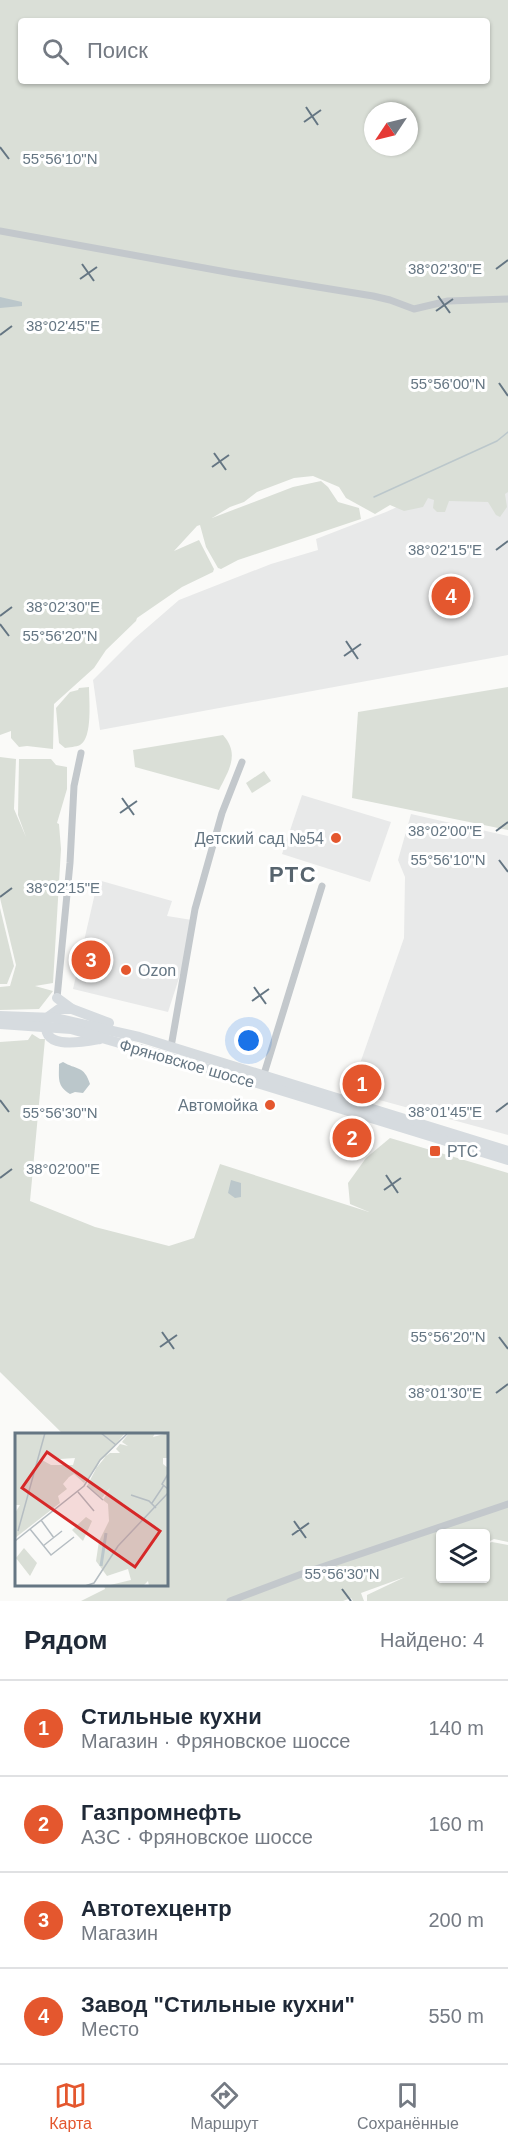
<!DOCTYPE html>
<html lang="ru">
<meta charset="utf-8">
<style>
body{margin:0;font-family:Helvetica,sans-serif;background:#f2f2f3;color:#1f2937}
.controls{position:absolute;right:18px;bottom:18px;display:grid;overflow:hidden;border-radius:6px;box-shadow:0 2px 4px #0004}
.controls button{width:54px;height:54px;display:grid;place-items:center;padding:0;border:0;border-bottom:2px solid #e0e1e3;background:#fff;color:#1f2937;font:30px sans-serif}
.compass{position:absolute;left:364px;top:102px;width:54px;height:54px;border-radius:50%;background:#fff;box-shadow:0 2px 4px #0004;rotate:235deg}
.you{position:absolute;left:249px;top:1041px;width:21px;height:21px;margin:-15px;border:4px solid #fff;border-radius:50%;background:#1a73e8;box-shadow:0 0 0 9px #1a73e833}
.badge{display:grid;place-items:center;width:39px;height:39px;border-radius:50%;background:#e4572e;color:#fff;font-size:20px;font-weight:700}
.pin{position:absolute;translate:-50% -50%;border:3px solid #fff;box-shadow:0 2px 6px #0006}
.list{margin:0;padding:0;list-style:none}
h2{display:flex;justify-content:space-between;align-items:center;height:78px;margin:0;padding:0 24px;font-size:26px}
h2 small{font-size:20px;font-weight:400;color:#747a83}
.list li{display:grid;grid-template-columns:39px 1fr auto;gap:18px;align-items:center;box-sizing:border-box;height:96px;padding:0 24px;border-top:2px solid #e0e1e3}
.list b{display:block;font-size:22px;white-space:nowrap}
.list p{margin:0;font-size:20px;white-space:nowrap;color:#747a83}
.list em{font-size:20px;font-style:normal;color:#747a83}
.icon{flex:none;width:33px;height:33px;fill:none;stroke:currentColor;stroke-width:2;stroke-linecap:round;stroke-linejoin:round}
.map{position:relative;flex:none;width:508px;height:1601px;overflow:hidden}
.search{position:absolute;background:#fff;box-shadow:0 2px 4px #0004;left:18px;right:18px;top:18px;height:66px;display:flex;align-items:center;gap:15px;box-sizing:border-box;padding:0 21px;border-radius:6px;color:#747a83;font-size:22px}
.sheet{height:462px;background:#fff}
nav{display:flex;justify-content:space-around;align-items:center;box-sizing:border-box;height:84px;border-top:2px solid #e0e1e3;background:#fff;font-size:16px;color:#747a83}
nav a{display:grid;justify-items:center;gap:3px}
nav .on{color:#e4572e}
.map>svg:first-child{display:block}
</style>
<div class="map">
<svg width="508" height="1601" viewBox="0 0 508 1601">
<rect width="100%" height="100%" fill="#fafaf8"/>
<g fill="#e8e9e9">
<path d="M508 457V655L100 730 93 680 134 639 179 600 271 564 318 550 316 539 386 512Z"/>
<path d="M302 795 391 822 370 882 282 854Z"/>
<path d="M411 814 508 836V1135L350 1092 404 938 405 877 398 860Z"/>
<path d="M98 880 172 901 167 916 192 920 191 941 168 1012 73 989Z"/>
</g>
<g fill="#dadfd7" fill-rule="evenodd">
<path d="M0 0H508V492L505 494 507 507 500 517 496 515 488 502 449 501 445 512H437L433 508 434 500 428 498 423 507 404 511 390 505 375 514 346 498 339 487 313 476 294 478 257 492 244 502 230 507 212 518 293 487 321 481 328 487 338 502 359 508 361 519 238 560 221 569 218 568 206 547 200 525 197 526 174 551 199 540 214 569 213 572 182 587 137 618 136 621 106 650 94 668 54 704 53 749 27 746 19 747 11 738V731L0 735ZM21 21H487V81H21ZM373 111H409V147H373Z"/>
<path d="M89 687C89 699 93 738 80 745 76 747 69 747 65 748L59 743 56 708 70 692 78 690 79 688Z"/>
<path d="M508 687V830L352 798 358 712Z"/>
<path d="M223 735C240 754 229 770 219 790L135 767 133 750Z"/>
<path d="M0 757 16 759 14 809 26 837 18 815 19 759H51L56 765 67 767V789L57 823 59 824 61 849 53 983 35 986 53 991 39 1009 0 1010V987L10 986 16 965 0 898Z"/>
<path d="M264 771 271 781 252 793 246 783Z"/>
<path d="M0 908 14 966 7 984H0Z"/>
<path d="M32 1034 40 1039H45L30 1201 95 1227 169 1246 194 1238 220 1164 369 1212 350 1204 348 1183 366 1158 390 1138 508 1173V1542L494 1539 486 1543V1534H440V1578H486V1544L492 1542 508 1545V1601H367V1595L405 1577 361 1593 364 1601H353L351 1598 343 1601H81L105 1589 104 1585 166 1584V1434H63L0 1372V1042L28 1040Z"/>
</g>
<g fill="#bbc7cb">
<path d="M0 297 22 302V306L0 308Z"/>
<path d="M63 1062C76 1070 84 1065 90 1084L83 1093 75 1092 70 1094C57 1086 59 1079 59 1064Z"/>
<path d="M231 1180 241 1183V1197L235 1198 228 1193Z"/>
</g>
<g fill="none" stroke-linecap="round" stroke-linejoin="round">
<path stroke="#bbc7cb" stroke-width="1.5" d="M374 497 497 441 508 432"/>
<g stroke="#c3c8cc" stroke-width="7">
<path d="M0 231 232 273 373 296 390 300 414 309 448 301 508 299"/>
<path d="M57 998 70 863 74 786 81 753"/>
<path d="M171 1047 195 909 222 813 242 762"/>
<path d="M264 1074 322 886"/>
<path d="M230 1601 307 1572 508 1504"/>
</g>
<g stroke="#d6dbdf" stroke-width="10">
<path d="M57 998 72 1009 109 1023"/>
<path d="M72 1009H59L48 1017C36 1052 83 1042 100 1039"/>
<path d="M0 1016 55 1018 139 1037 508 1151"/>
<path d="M0 1024 71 1029 254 1082 508 1160"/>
</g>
</g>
<path fill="none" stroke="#657683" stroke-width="2" d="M306 107 318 125M304 122 321 110M0 147 9 159M82 264 94 281M496 269 508 260M80 279 97 267M438 296 450 313M436 311 453 299M0 335 12 326M499 383 508 396M214 453 226 470M212 467 229 455M496 550 508 541M0 616 12 607M0 624 9 636M346 641 358 659M344 656 361 644M122 798 134 815M120 813 137 801M496 831 508 822M499 860 508 872M0 897 12 888M254 987 266 1004M252 1001 269 989M0 1100 9 1112M496 1112 508 1103M386 1175 398 1193M0 1178 12 1169M384 1190 401 1178M162 1332 174 1349M499 1337 508 1349M160 1347 177 1335M496 1393 508 1384M294 1521 306 1538M292 1535 309 1523M342 1589 351 1601"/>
<g fill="#e4572e" stroke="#fff" stroke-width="2">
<circle cx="336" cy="838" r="6"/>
<circle cx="126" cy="970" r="6"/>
<circle cx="270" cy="1105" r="6"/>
<rect x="429" y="1145" width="12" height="12" rx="3"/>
</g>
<g text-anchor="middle" stroke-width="6" stroke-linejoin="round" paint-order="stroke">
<g font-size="16" fill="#657683" stroke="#fff" text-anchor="end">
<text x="324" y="844">Детский сад №54</text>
<text x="138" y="976" text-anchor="start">Ozon</text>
<text x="258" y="1111">Автомойка</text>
<text x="447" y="1157" text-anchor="start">РТС</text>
</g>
<g font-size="16" fill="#657683" stroke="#fff">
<text transform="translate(187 1063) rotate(16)" y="6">Фряновское шоссе</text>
</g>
<g font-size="22" font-weight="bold" letter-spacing="1.5" fill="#57646e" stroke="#fff">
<text x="293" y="882">РТС</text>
</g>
</g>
<g transform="translate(15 1433)">
<rect width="153" height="153" fill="#fafaf8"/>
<path d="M0 0H110L69 50 59 41 54 44 48 51 52 56 43 63 45 70 0 105V80L5 72H0ZM31 18 45 26 60 25 58 32H36L27 27ZM114 0H140L138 4 153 0V25H148V31L153 35V153H134L133 148 128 153H91L116 147 113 136 92 143 81 128 84 108 94 88 93 71 88 67 95 55 87 65 72 53 85 28 95 20H105L101 16 105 11 113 13 107 9ZM71 84 77 88 68 108 57 97ZM9 115 22 130 15 143 1 125Z" fill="#dadfd7" fill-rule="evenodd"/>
<path fill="none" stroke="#bbc7cb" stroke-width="3" d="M86 133 91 100"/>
<path fill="none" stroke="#b5bdc2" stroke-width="1.5" d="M86 0 101 12M153 41 147 51 153 56M72 53 88 67M63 59 79 78M116 62 134 68 141 75M137 70 149 52M26 87 39 105M15 96 36 122 59 104M3 98 30 0M0 108 69 53 85 27 113 0M28 113 47 98M70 153 79 150 103 113 153 60"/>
<path fill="#d62828" fill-opacity="0.15" stroke="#d62828" stroke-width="3" d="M32 19 145 98 120 134 7 55Z"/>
<rect width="153" height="153" fill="none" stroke="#657683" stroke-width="3"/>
</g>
<g font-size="15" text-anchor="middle" fill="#657683" stroke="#fff" stroke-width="6" stroke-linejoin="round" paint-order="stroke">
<text x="60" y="164">55°56'10"N</text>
<text x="445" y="274">38°02'30"E</text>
<text x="63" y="331">38°02'45"E</text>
<text x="448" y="389">55°56'00"N</text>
<text x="445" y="555">38°02'15"E</text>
<text x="63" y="612">38°02'30"E</text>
<text x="60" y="641">55°56'20"N</text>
<text x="445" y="836">38°02'00"E</text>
<text x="448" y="865">55°56'10"N</text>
<text x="63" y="893">38°02'15"E</text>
<text x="445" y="1117">38°01'45"E</text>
<text x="60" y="1118">55°56'30"N</text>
<text x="63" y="1174">38°02'00"E</text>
<text x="448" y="1342">55°56'20"N</text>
<text x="445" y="1398">38°01'30"E</text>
<text x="342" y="1579">55°56'30"N</text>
</g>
</svg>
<div class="controls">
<button><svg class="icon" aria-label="layers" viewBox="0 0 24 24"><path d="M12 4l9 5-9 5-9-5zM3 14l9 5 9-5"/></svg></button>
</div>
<svg class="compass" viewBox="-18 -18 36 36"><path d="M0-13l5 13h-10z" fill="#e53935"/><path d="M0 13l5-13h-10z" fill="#747a83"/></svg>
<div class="you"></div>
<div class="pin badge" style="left:362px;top:1084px">1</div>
<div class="pin badge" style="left:352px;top:1138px">2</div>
<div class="pin badge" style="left:91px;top:960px">3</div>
<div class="pin badge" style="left:451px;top:596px">4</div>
<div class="search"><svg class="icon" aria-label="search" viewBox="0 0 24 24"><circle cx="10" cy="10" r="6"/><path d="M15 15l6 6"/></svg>Поиск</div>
</div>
<section class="sheet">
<h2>Рядом<small>Найдено: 4</small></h2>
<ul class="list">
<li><span class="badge">1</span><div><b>Стильные кухни</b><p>Магазин · Фряновское шоссе</p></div><em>140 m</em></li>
<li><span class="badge">2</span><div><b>Газпромнефть</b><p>АЗС · Фряновское шоссе</p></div><em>160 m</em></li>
<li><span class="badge">3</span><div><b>Автотехцентр</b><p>Магазин</p></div><em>200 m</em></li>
<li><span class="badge">4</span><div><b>Завод &quot;Стильные кухни&quot;</b><p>Место</p></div><em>550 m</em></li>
</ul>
</section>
<nav>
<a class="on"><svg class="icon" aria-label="map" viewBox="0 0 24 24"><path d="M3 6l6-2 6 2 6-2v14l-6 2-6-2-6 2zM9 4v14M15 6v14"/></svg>Карта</a>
<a><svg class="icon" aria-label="directions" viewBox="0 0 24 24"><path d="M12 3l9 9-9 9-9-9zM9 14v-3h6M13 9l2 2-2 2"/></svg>Маршрут</a>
<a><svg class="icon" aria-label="saved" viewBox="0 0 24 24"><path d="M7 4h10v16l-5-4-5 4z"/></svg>Сохранённые</a>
</nav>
